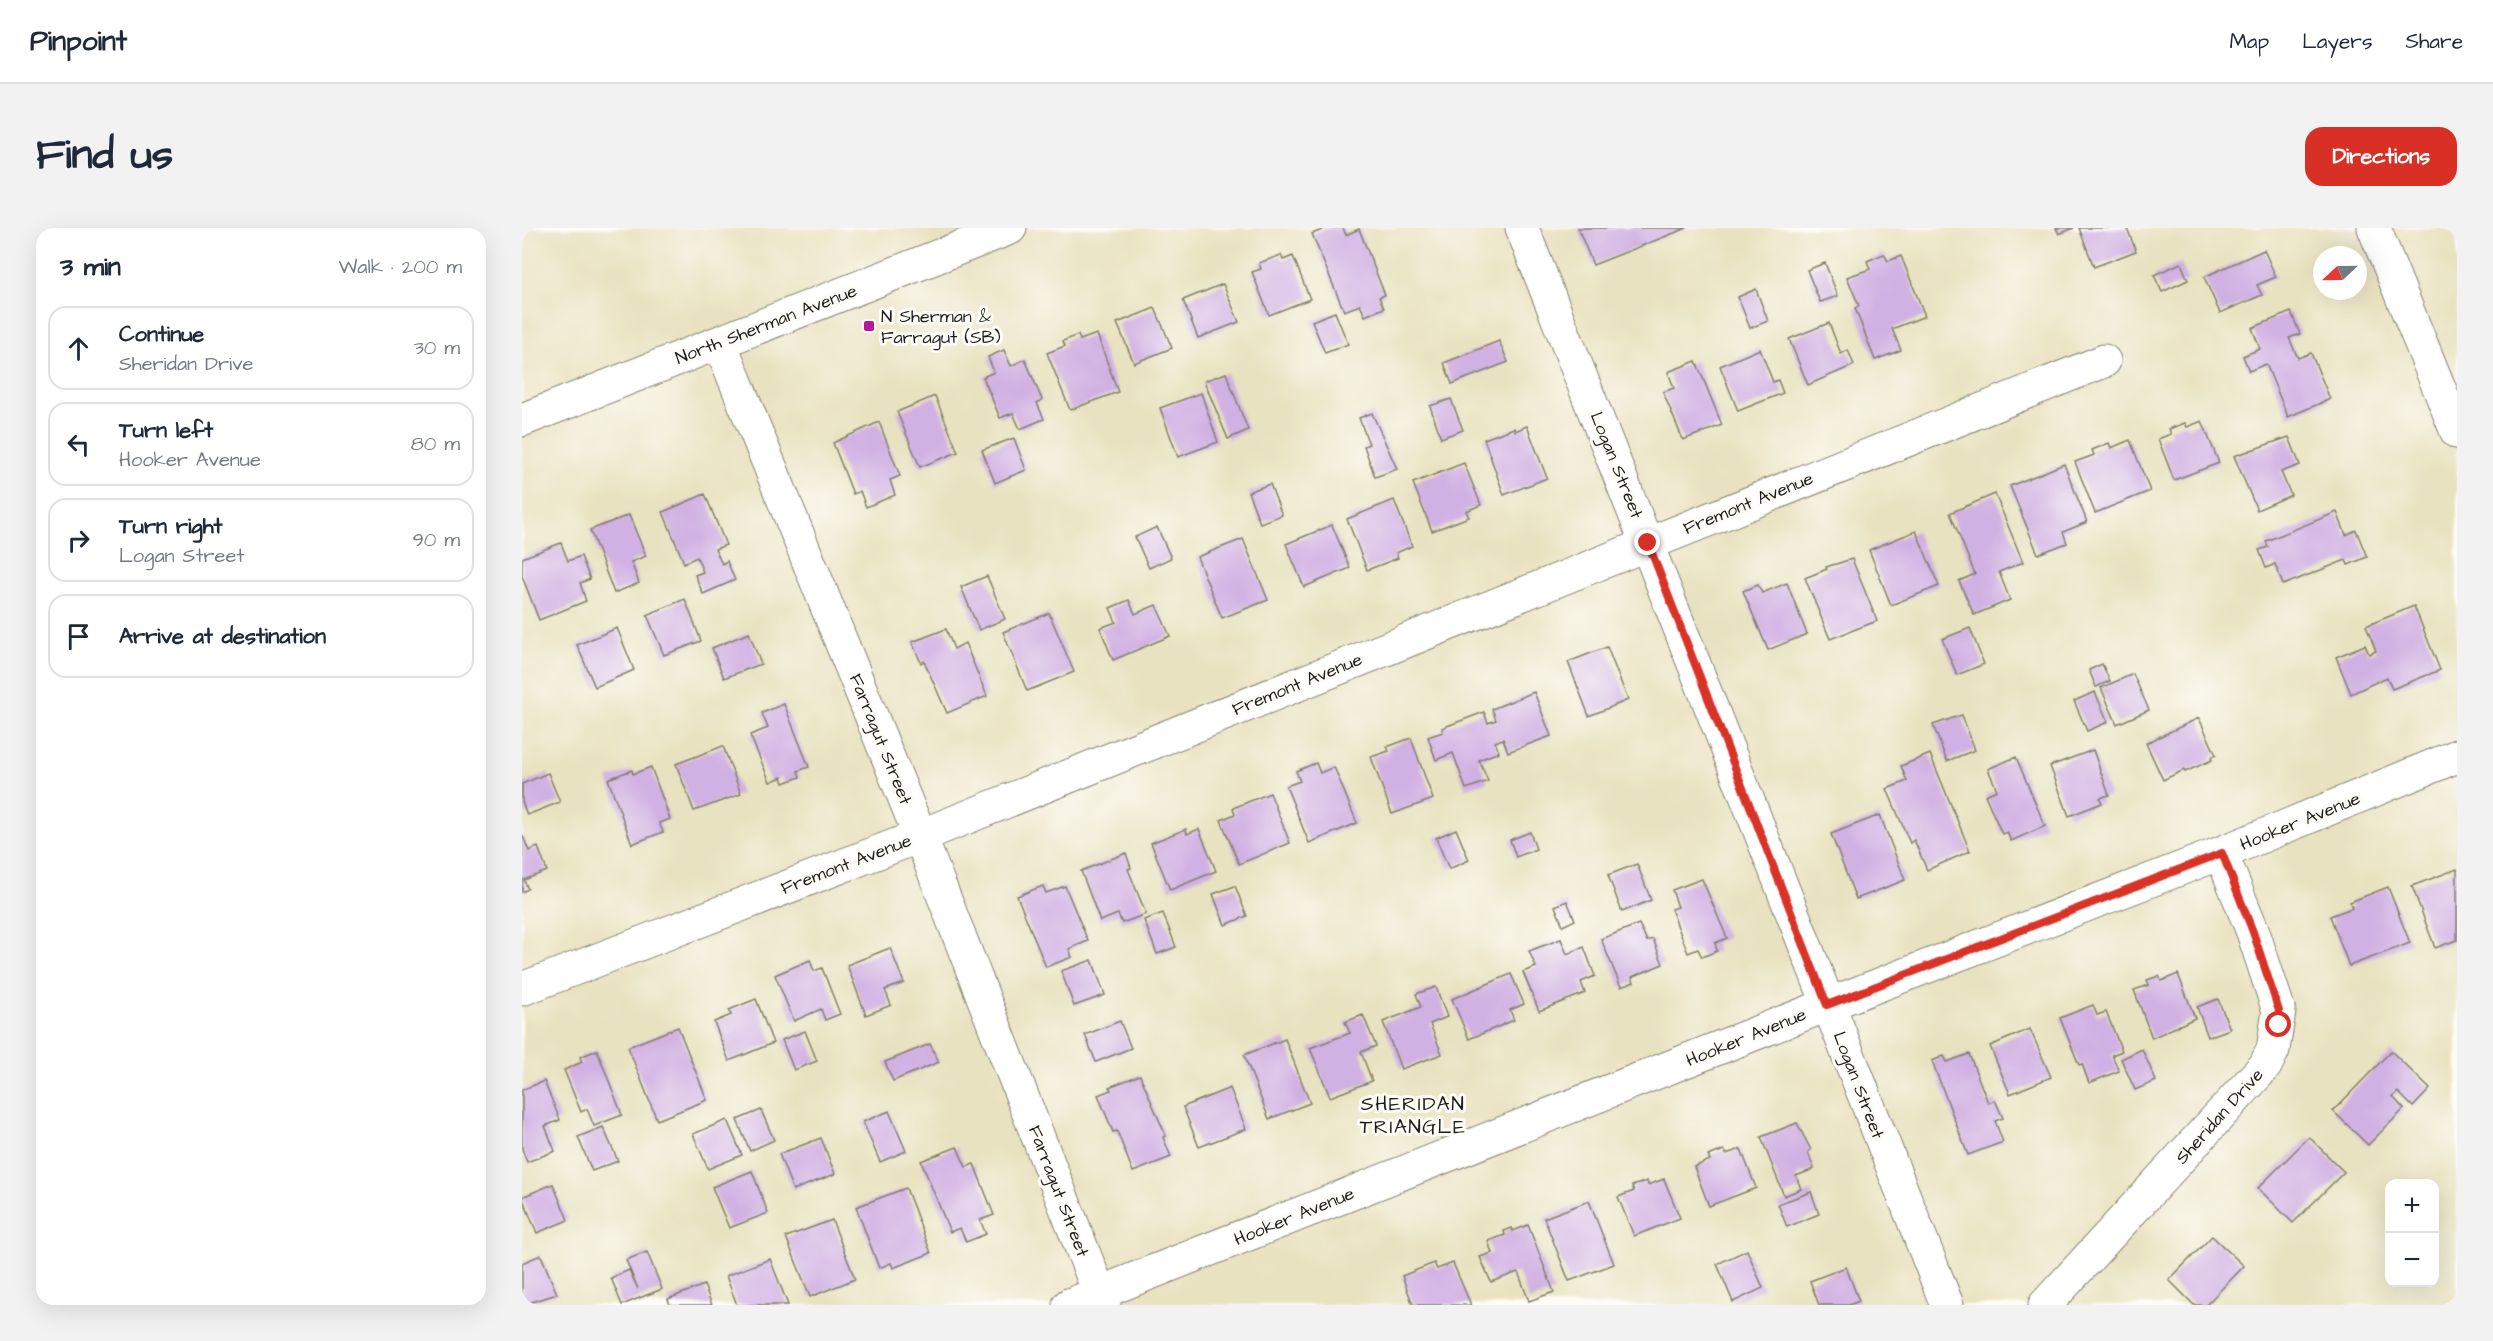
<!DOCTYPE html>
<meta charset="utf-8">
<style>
body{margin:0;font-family:"Architects Daughter",sans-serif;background:#f2f2f3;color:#1f2937}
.controls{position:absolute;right:18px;bottom:18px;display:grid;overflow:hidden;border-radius:12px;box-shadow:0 6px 24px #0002}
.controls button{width:54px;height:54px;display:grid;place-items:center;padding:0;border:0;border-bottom:2px solid #e0e1e3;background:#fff;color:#1f2937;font:30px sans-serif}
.compass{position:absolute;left:1791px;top:18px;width:54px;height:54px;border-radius:50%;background:#fff;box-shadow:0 6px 24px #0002;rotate:248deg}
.stop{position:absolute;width:18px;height:18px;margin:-14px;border:4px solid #d93025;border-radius:50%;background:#fff}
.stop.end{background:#d93025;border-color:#fff;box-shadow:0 2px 6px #0008}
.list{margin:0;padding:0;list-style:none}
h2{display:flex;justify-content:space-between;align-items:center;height:78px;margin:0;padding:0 24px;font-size:26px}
h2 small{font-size:20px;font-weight:400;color:#747a83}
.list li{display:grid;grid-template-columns:39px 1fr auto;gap:18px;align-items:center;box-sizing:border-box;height:84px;margin:0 12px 12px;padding:0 12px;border:2px solid #e0e1e3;border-radius:18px}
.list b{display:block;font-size:22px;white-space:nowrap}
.list p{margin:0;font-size:20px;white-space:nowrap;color:#747a83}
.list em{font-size:20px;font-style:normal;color:#747a83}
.icon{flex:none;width:33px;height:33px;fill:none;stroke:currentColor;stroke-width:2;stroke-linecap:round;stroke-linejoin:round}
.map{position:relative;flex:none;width:1935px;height:1077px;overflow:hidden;border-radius:18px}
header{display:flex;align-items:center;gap:36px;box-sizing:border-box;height:84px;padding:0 30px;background:#fff;border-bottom:2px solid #e0e1e3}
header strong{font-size:28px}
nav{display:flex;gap:33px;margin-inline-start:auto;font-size:21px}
.intro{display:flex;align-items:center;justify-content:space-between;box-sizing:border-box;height:144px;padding:0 36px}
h1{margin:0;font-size:42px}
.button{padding:15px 27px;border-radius:18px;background:#d93025;color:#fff;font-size:21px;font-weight:700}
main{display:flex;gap:36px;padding:0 36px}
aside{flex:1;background:#fff;border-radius:18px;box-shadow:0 6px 24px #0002}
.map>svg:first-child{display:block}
</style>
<header>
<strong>Pinpoint</strong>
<nav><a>Map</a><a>Layers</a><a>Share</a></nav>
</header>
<div class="intro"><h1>Find us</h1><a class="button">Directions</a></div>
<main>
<aside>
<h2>3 min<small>Walk · 200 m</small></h2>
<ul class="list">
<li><svg class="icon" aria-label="ahead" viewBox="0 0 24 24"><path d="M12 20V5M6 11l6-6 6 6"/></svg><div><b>Continue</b><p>Sheridan Drive</p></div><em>30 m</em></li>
<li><svg class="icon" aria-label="left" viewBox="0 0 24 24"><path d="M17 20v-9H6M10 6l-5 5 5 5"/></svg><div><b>Turn left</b><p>Hooker Avenue</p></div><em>80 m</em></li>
<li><svg class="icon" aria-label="right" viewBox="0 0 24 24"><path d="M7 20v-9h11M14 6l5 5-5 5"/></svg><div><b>Turn right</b><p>Logan Street</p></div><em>90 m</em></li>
<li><svg class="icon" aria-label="arrive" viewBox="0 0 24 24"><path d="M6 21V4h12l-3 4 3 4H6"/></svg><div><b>Arrive at destination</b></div></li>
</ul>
</aside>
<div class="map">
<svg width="1935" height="1077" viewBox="0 0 1935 1077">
<rect width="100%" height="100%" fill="#fdfcf7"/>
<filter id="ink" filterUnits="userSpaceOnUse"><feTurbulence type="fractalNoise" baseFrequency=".0167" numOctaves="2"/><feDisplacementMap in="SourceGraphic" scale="12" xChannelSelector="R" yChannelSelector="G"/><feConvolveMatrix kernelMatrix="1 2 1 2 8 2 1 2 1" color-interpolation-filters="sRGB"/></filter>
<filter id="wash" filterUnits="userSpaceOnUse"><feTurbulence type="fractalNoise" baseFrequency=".008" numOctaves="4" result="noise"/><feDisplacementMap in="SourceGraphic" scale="24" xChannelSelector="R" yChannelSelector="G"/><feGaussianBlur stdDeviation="1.35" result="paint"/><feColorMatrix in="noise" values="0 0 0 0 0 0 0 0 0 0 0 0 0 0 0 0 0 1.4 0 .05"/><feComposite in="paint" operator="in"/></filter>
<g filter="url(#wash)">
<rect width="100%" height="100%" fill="#e9e2c0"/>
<g id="blocks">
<g fill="#d0b1e3">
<path d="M805 0H821L824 7 837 1 863 67 857 69 862 80 843 88 838 77 822 83 790 6Z"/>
<path d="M1056 0H1165L1071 37Z"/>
<path d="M1534 0H1552L1537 6Z"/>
<path d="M1557 0H1605L1614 23 1572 39Z"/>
<path d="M1742 22 1754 49 1735 57 1740 67 1698 85 1682 49Z"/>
<path d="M1362 26 1366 33 1379 28 1403 88 1370 101 1379 122 1353 132 1333 80 1337 78 1325 49 1348 41 1345 33Z"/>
<path d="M759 27 761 32 771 28 788 71 747 87 730 44 739 41 737 35Z"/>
<path d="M1303 35 1316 68 1298 74 1285 42Z"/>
<path d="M1659 35 1666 52 1640 64 1632 47Z"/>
<path d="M701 56 717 94 676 110 661 72Z"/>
<path d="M1234 61 1246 93 1228 100 1216 69Z"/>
<path d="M633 80 650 120 612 135 595 95Z"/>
<path d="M813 84 826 116 803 125 790 93Z"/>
<path d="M1769 84 1778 106 1767 110 1776 130 1789 125 1808 171 1766 189 1744 136 1727 143 1721 128 1738 121 1730 100Z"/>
<path d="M1307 95 1319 126 1326 122 1332 137 1286 157 1267 111Z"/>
<path d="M575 106 596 164 548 182 525 125 543 118 541 113 556 107 558 112Z"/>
<path d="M977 113 986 134 930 156 922 135Z"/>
<path d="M1238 121 1251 154 1256 152 1261 165 1216 183 1198 138Z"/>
<path d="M482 122 489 138 503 131 520 172 515 175 522 191 498 201 491 185 478 190 461 149 472 144 466 129Z"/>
<path d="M1174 133 1200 197 1161 212 1141 164 1152 160 1146 144Z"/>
<path d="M704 145 726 202 706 211 682 153Z"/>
<path d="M679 165 696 214 656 229 638 180Z"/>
<path d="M413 168 436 224 398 239 375 184Z"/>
<path d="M929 171 941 202 919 210 908 178Z"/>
<path d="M850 185 875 241 853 249 842 218 847 216 837 190Z"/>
<path d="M1680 193 1697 235 1652 252 1636 211 1649 206 1647 201 1663 195 1665 199Z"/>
<path d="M357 194 378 248 368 252 373 267 344 279 338 263 331 266 311 215Z"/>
<path d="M1005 198 1025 250 982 267 962 211 992 200 993 203Z"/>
<path d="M1767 209 1778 237 1759 244 1769 267 1735 282 1712 228Z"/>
<path d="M492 210 504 242 473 255 460 222Z"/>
<path d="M1608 212 1628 263 1573 285 1553 234 1572 227 1570 222 1587 215 1589 220Z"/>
<path d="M942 235 959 277 944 283 947 289 910 303 891 255Z"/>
<path d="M1542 236 1565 294 1541 304 1545 315 1516 326 1488 258Z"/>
<path d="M748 256 760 287 738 295 726 264Z"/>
<path d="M183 266 204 317 193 321 200 336 205 333 213 352 181 366 173 347 181 344 175 329 162 335 141 284Z"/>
<path d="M1473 266 1501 334 1477 344 1488 372 1452 387 1437 353 1453 346 1428 285Z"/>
<path d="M872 272 890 318 874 325 876 330 845 342 825 291Z"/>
<path d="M1815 284 1824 307 1834 302 1845 329 1826 337 1824 332 1761 357 1753 336 1744 340 1737 322 1746 319 1744 313Z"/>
<path d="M107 287 124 328 109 334 117 355 92 365 68 302Z"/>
<path d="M810 297 828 340 782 359 764 316Z"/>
<path d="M635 299 649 330 627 340 613 309Z"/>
<path d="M1394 303 1417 358 1369 377 1347 322Z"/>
<path d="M721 311 746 372 700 390 675 329Z"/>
<path d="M39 315 46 333 59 328 68 351 58 355 64 373 17 392 0 348V330Z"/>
<path d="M1330 331 1355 393 1308 411 1283 350 1305 341 1304 339Z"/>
<path d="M465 348 483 391 457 402 439 359Z"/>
<path d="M1265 355 1285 406 1246 422 1221 363 1236 357 1240 365Z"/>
<path d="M163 371 179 413 142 427 125 387Z"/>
<path d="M607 372 613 386 634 377 648 408 591 432 578 400 594 394 588 380Z"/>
<path d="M1892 378 1918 442 1870 461 1865 449 1829 466 1814 429 1843 417 1847 426 1854 423 1844 398Z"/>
<path d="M527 385 552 444 505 463 481 404Z"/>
<path d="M95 400 112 442 73 459 55 417Z"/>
<path d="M1448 400 1462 436 1435 447 1420 411Z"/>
<path d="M424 401 432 421 443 415 465 468 425 485 402 433 399 435 390 414Z"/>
<path d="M227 405 239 436 202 450 190 420Z"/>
<path d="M1085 419 1106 472 1067 488 1046 434Z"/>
<path d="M1580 436 1588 453 1574 459 1567 442Z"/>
<path d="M1611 446 1627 482 1595 496 1579 460Z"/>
<path d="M1012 464 1029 508 986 524 981 511 973 514 977 524 957 532 966 553 944 561 931 525 914 532 906 509 921 504 920 500 962 484 966 495 974 492 970 481Z"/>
<path d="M1573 464 1586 494 1565 503 1552 473Z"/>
<path d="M262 476 287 539 276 543 278 549 262 555 260 549 248 554 228 507 246 500 240 485Z"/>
<path d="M1440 487 1453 522 1425 533 1411 497Z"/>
<path d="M1677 490 1694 527 1689 529 1690 532 1663 544 1662 542 1641 552 1624 515Z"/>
<path d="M889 510 911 571 870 586 849 529 867 523 865 519Z"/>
<path d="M201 518 219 566 172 583 154 536Z"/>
<path d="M1571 522 1587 567 1578 570 1580 575 1547 588 1528 538Z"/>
<path d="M1408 526 1448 623 1405 642 1392 612 1388 615 1365 561 1385 553 1379 538Z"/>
<path d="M1494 529 1523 598 1489 613 1485 604 1480 606 1463 567 1475 562 1466 541Z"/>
<path d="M794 535 798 545 812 539 835 595 787 615 764 558 778 553 774 543Z"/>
<path d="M129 539 148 591 137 595 141 604 110 616 86 551 110 542 111 546Z"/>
<path d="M26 545 38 574 5 587 0 573V556Z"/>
<path d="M748 565 768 615 717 636 699 592 713 586 711 580Z"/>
<path d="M1358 587 1383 652 1334 671 1309 606Z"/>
<path d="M664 601 665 606 677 601 694 643 648 662 629 615Z"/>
<path d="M934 601 947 632 927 641 914 610Z"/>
<path d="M1008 604 1014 621 994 629 988 612Z"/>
<path d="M0 606 7 623 16 619 25 643 2 652 6 661 0 664Z"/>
<path d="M604 625 609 640 606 641 624 686 600 695 596 686 578 693 559 643Z"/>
<path d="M1115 636 1129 672 1100 684 1086 647Z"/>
<path d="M1935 641V712L1913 720 1890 658Z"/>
<path d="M1180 651 1205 710 1193 715 1195 723 1180 729 1176 721 1166 725 1149 681 1156 679 1150 662Z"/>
<path d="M521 658 524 665 543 658 566 713 547 721 550 729 524 739 495 668Z"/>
<path d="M713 658 725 688 703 697 691 666Z"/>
<path d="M1866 659 1888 715 1827 738 1808 688 1830 680 1828 674Z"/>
<path d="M1045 673 1053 692 1041 698 1033 678Z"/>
<path d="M641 685 654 719 635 726 622 692Z"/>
<path d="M1117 696 1125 713 1131 711 1141 736 1110 749 1112 754 1099 759 1079 711Z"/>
<path d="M1039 711 1045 726 1062 719 1073 748 1059 754 1063 765 1017 783 1001 744 1014 739 1007 723Z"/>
<path d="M368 720 382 755 363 762 369 777 344 787 325 737Z"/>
<path d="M288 732 292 743 300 740 318 786 303 792 299 781 272 793 253 747Z"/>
<path d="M570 732 583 767 552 778 539 743Z"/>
<path d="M989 746 1002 776 988 782 992 792 947 811 930 771Z"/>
<path d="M1656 746 1673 790 1630 810 1612 762 1627 757 1625 752 1637 748 1639 753Z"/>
<path d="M914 759 925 789 908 796 920 826 879 841 861 794 899 779 894 766Z"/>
<path d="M234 771 251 815 207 833 192 794 209 787 207 782Z"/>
<path d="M1696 771 1708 801 1686 809 1675 779Z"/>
<path d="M1571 777 1575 787 1584 784 1600 823 1590 827 1597 843 1567 855 1560 836 1557 837 1538 790Z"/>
<path d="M841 787 854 818 839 824 850 853 808 869 788 820 828 805 823 794Z"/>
<path d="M598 793 609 820 574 834 563 807Z"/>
<path d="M156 799 185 872 135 892 106 819Z"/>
<path d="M1508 801 1529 849 1488 866 1468 818Z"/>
<path d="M283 803 295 833 272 842 260 812Z"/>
<path d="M763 811 788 875 747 891 722 827Z"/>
<path d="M408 816 417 834 371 853 363 834Z"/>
<path d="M1620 821 1634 853 1613 862 1599 831Z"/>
<path d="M75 822 100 887 72 898 65 881 59 884 42 842 60 834 58 829Z"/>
<path d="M1869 823 1908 861 1891 879 1876 864 1871 869 1882 881 1846 917 1811 883Z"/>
<path d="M1447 826 1466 875 1473 872 1481 890 1473 893 1481 914 1446 927 1410 833 1422 828 1425 834Z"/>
<path d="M618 847 644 908 641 909 649 929 611 944 595 903 591 904 576 867 589 862 587 859Z"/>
<path d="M22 853 38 892 23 898 33 923 5 934 0 921V862Z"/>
<path d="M708 860 724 901 677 919 661 879Z"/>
<path d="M239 882 252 912 228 923 215 892Z"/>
<path d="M367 883 384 923 358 934 341 894Z"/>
<path d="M205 892 220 927 186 941 171 906Z"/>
<path d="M1275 895 1289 922 1286 924 1292 941 1274 948 1279 961 1262 968 1239 909Z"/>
<path d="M81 899 96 933 70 943 56 909Z"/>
<path d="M1787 909 1822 944 1771 995 1736 960Z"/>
<path d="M299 910 313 946 271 962 257 926Z"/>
<path d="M435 919 444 939 452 936 472 987 458 992 464 1006 444 1014 438 1000 428 1004 399 933Z"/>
<path d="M1219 921 1234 960 1187 978 1172 939 1188 932 1186 928 1202 922 1204 926Z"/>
<path d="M230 943 246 985 207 1000 190 959Z"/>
<path d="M1142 951 1158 990 1112 1008 1096 969 1112 963 1110 958 1125 953 1126 957Z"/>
<path d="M31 956 46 992 15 1005 0 969Z"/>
<path d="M384 960 409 1025 371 1040 369 1035 357 1040 334 979Z"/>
<path d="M1289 964 1297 986 1265 999 1256 976Z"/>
<path d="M1067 973 1092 1036 1047 1053 1022 990Z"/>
<path d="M310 992 333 1051 288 1069 264 1009Z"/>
<path d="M1006 997 1032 1064 1007 1073 996 1044 969 1054 958 1029 970 1025 966 1013 983 1007 982 1003 990 1000 991 1003Z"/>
<path d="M1690 1008 1722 1038 1684 1077H1672L1647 1052Z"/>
<path d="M1225 1022 1241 1060 1211 1074 1195 1036Z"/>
<path d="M125 1024 140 1061 100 1077 89 1050 107 1042 116 1061 104 1032Z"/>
<path d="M19 1027 35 1066 0 1077V1035Z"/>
<path d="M248 1031 266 1077H215L204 1048Z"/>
<path d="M912 1035 915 1041 931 1035 949 1077H891L880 1048Z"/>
<path d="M1324 1039 1337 1073 1327 1077H1297L1288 1053Z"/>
<path d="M182 1057 190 1077H148L146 1071Z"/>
</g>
</g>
</g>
<g filter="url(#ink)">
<use href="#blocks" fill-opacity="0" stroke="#827f6e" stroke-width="1.5"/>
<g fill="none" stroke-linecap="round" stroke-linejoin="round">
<defs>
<g id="minor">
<path d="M1000 0 1425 1077"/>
<path d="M1852 0 1935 204"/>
<path d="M198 115 398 608 582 1077"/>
<path d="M0 192 488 0"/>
<path d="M0 761 398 608 1582 133"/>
<path d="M547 1077 1305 777 1699 625 1935 528"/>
<path d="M1523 1077 1743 838 1751 822 1757 783 1731 704 1699 625"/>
</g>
</defs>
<use href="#minor" stroke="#827f6e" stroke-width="35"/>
<use href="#minor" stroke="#fff" stroke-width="33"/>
</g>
</g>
<g fill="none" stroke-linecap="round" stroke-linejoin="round" filter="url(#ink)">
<path stroke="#d93025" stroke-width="8" d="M1126 315 1305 777 1700 625 1731 704 1757 783V797"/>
</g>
<rect fill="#b5179e" stroke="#fdfcf7" stroke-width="2" x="341" y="92" width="12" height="12" rx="3"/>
<g text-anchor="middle" stroke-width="6" stroke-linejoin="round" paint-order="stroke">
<g font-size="18" fill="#1c1c1c" stroke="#fdfcf7" text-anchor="start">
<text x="359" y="94">N Sherman &amp;<tspan x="359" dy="21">Farragut (SB)</tspan></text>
</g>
<g font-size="18" fill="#1c1c1c" stroke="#fdfcf7">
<text transform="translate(244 96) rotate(-21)" y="6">North Sherman Avenue</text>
<text transform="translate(1095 237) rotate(68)" y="6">Logan Street</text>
<text transform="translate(1226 275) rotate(-22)" y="6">Fremont Avenue</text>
<text transform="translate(775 456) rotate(-22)" y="6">Fremont Avenue</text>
<text transform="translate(359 511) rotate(68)" y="6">Farragut Street</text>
<text transform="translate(1778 593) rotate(-22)" y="6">Hooker Avenue</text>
<text transform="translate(324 636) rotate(-21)" y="6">Fremont Avenue</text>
<text transform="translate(1224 809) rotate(-22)" y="6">Hooker Avenue</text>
<text transform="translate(1337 857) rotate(69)" y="6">Logan Street</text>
<text transform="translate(1697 888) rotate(-48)" y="6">Sheridan Drive</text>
<text transform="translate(537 963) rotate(69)" y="6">Farragut Street</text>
<text transform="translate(772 988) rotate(-22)" y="6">Hooker Avenue</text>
</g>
<g font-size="20" letter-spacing="1.5" fill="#1c1c1c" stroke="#fdfcf7">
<text x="891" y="882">SHERIDAN<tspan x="891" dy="23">TRIANGLE</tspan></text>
</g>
</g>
</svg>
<div class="controls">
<button>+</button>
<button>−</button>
</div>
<svg class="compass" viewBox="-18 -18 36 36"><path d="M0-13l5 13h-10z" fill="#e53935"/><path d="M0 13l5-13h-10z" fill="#747a83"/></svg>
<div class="stop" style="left:1757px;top:797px"></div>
<div class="stop end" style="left:1126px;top:315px"></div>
</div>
</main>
